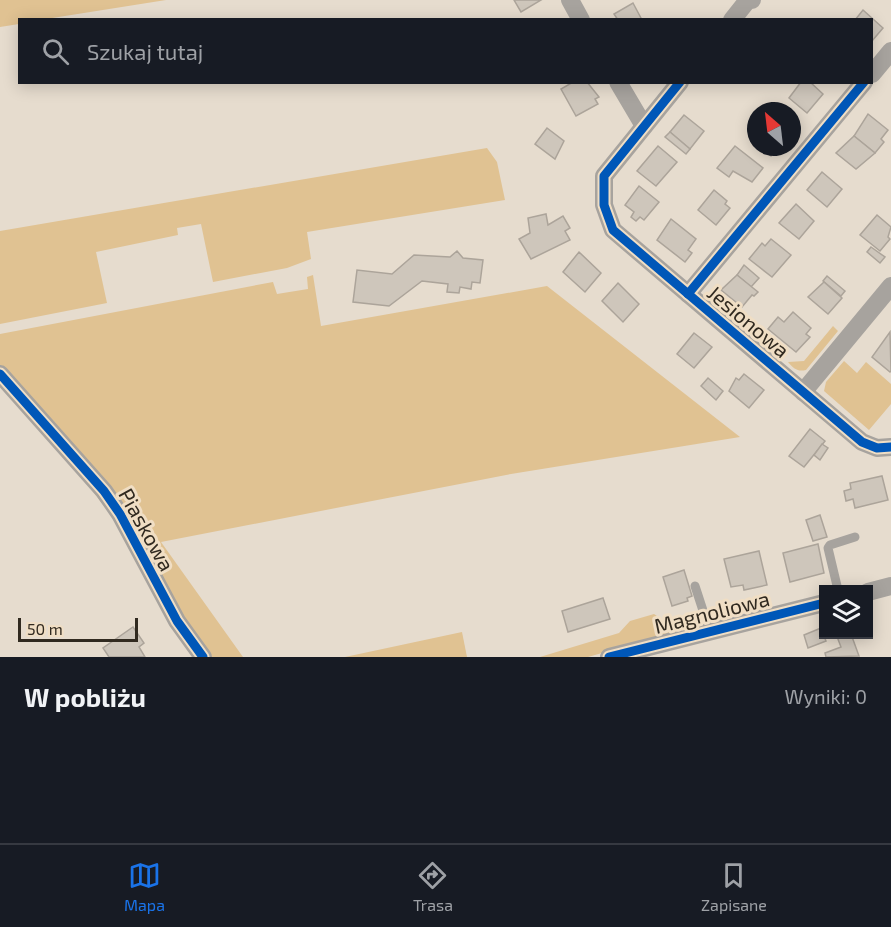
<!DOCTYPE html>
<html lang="pl">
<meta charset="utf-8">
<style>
body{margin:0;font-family:"Exo 2",sans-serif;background:#20242c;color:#f1f3f6}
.controls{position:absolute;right:18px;bottom:18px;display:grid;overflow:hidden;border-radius:0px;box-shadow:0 3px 15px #0003}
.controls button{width:54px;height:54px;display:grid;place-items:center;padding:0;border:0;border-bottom:2px solid #363941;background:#171b24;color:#f1f3f6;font:30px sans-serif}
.compass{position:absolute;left:747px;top:102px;width:54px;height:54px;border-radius:50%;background:#171b24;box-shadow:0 3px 15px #0003;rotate:332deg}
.scale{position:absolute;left:18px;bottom:15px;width:120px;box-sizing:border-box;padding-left:6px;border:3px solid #312a20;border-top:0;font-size:16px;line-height:21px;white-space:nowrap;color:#312a20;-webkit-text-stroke:4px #f0dec4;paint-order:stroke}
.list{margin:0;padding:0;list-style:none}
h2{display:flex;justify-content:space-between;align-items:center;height:78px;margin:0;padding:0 24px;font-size:26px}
h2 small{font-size:20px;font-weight:400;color:#9ea1a6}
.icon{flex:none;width:33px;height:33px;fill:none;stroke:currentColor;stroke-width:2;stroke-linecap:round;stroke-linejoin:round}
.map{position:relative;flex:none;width:891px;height:657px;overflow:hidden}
.search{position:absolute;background:#171b24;box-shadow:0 3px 15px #0003;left:18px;right:18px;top:18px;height:66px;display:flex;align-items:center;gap:15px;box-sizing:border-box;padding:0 21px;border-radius:0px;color:#9ea1a6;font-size:22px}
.sheet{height:186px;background:#171b24}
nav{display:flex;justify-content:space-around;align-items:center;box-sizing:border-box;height:84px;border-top:2px solid #363941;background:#171b24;font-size:16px;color:#9ea1a6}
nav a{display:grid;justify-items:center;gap:3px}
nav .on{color:#1a73e8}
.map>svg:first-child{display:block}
</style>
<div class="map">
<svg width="891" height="657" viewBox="0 0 891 657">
<rect width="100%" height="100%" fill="#e6dcce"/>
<g fill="#e0c292">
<path d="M0 0H166L46 19 20 20 19 24 0 27Z"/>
<path d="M487 148 497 162 505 200 307 232 311 259 287 268 213 282 201 224 177 228 178 235 96 252 107 303 0 324V231Z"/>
<path d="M313 275 321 326 547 286 740 437 511 474 161 542 243 657H210L156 575 0 368V334L273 282 277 294 308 289 307 277Z"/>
<path d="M833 326 838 331 806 370C798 372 794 369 788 362L804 361Z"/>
<path d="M844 361 857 373 866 362 891 384V404L869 430 824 391 826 382Z"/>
<path d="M654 614 669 624 687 619 689 628 588 657H540L619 633 630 621Z"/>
<path d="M462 632 467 657H345Z"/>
</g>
<g fill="#cec6bb" stroke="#aca49a" stroke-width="1.5">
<path d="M514 0H541L521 12Z"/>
<path d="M633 3 642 20H618L614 14Z"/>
<path d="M863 10 883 28 872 41V20H855Z"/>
<path d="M573 82H587L599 97 595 99 598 104 576 116 561 89Z"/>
<path d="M801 82H810L823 94 807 113 789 98Z"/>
<path d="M868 114 888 130 881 139 884 142 875 153 854 136Z"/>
<path d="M684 115 704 131 690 149 670 132Z"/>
<path d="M547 128 564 141 555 159 535 144Z"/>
<path d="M670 132 690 149 686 154 665 137Z"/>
<path d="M854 136 875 153 856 169 836 153Z"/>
<path d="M658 146 677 162 656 186 637 171Z"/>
<path d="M735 146 763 168 752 182 733 171 729 177 717 168Z"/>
<path d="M760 147H778L771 156Z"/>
<path d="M822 172 842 189 827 207 807 190Z"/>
<path d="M639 186 659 202 644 220 640 217 636 221 631 217 634 212 625 205Z"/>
<path d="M714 190 727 201 725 204 730 208 716 225 698 210Z"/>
<path d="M796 204 814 221 799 239 779 223Z"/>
<path d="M546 214 548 225 563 216 570 228 565 231 570 240 531 259 519 239 530 233 528 218Z"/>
<path d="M877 215 891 227 888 237 890 239 880 251 860 235Z"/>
<path d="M671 219 696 239 688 250 692 253 685 262 657 240Z"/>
<path d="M771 239 791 255 772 277 749 259 762 243 765 246Z"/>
<path d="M871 247 885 257 880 263 867 252Z"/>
<path d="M457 251 463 258 483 260 480 283 472 282 471 289 460 287 459 293 447 292 448 284 422 281 389 306 353 302 357 270 392 274 414 255 450 257Z"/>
<path d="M579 252 601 273 585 292 563 272Z"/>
<path d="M744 265 759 278 751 287 737 275Z"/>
<path d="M737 275 758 292 754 296 752 295 742 307 721 290Z"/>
<path d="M827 276 845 291 841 296 823 281Z"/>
<path d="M824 282 842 298 828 314 808 297Z"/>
<path d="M618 283 639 304 623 322 602 301Z"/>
<path d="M793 312 811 328 806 334 810 337 796 352 768 329 778 317 784 322Z"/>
<path d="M890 332 891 371 890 372 872 357Z"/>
<path d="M694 333 712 347 694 368 677 354Z"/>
<path d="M744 374 764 390 749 408 729 391 736 378 739 380Z"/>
<path d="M708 378 723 391 716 400 701 386Z"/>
<path d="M810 429 825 441 804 467 789 456Z"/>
<path d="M822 444 828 448 820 460 814 455Z"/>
<path d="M882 476 888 500 855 508 853 499 846 501 844 491 851 489 850 483Z"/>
<path d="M820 515 827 537 813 541 806 520Z"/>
<path d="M818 544 824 573 790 582 783 553Z"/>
<path d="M759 551 767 585 744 590 743 585 731 587 724 559Z"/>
<path d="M684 570 692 596 687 598 688 601 672 606 663 577Z"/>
<path d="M603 598 610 619 568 632 562 611Z"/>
<path d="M133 627 144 643 139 647 145 657H109L103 648Z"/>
<path d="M821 628 826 641 808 648 804 635Z"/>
<path d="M836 634H851L859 656 826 657 825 653 841 647Z"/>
</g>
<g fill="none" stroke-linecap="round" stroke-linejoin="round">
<g stroke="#a7a39e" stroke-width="9">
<path d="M695 586 710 632"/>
<path d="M838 590 828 548 830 545 855 537"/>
</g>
<g stroke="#a7a39e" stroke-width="18">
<path d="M570 0 581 20"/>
<path d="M732 20 748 0H752"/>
<path d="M872 74 891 51"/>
<path d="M618 82 644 126"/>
<path d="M680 82 604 176V205L613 230 862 442 877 448 891 447"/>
<path d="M688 294 864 82"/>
<path d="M0 374 104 491 120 514 177 621 203 657"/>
<path d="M803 392 891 286"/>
<path d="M868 592 891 586"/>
<path d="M609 657 824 603"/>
</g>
<defs>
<g id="cycleway">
<path d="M680 82 604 176V205L613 230 862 442 877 448 891 447"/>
<path d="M688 294 864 82"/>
<path d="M0 374 104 491 120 514 177 621 203 657"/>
<path d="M609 657 824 603"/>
</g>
</defs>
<use href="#cycleway" stroke="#f0dec4" stroke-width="13"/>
<use href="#cycleway" stroke="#0057b8" stroke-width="9"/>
</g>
<g text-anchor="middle" stroke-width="6" stroke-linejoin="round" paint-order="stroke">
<g font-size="21" fill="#312a20" stroke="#f0dec4">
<text transform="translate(748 322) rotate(40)" y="7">Jesionowa</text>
<text transform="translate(146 530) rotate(61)" y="7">Piaskowa</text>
<text transform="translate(712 613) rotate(-14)" y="7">Magnoliowa</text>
</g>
</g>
</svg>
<div class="controls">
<button><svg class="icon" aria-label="layers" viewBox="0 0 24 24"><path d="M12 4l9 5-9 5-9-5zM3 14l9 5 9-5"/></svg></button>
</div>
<svg class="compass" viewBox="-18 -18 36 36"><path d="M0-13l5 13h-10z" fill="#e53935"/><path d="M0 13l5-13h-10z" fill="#9ea1a6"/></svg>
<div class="scale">50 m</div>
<div class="search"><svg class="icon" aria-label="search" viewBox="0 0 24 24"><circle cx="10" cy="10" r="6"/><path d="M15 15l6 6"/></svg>Szukaj tutaj</div>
</div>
<section class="sheet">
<h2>W pobliżu<small>Wyniki: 0</small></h2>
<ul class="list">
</ul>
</section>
<nav>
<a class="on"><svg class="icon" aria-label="map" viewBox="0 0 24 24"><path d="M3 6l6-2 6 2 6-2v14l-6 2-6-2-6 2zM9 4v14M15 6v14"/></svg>Mapa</a>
<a><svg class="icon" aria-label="directions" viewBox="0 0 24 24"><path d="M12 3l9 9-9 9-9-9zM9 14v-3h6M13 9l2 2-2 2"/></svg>Trasa</a>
<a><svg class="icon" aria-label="saved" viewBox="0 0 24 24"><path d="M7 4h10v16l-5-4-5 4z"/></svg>Zapisane</a>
</nav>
